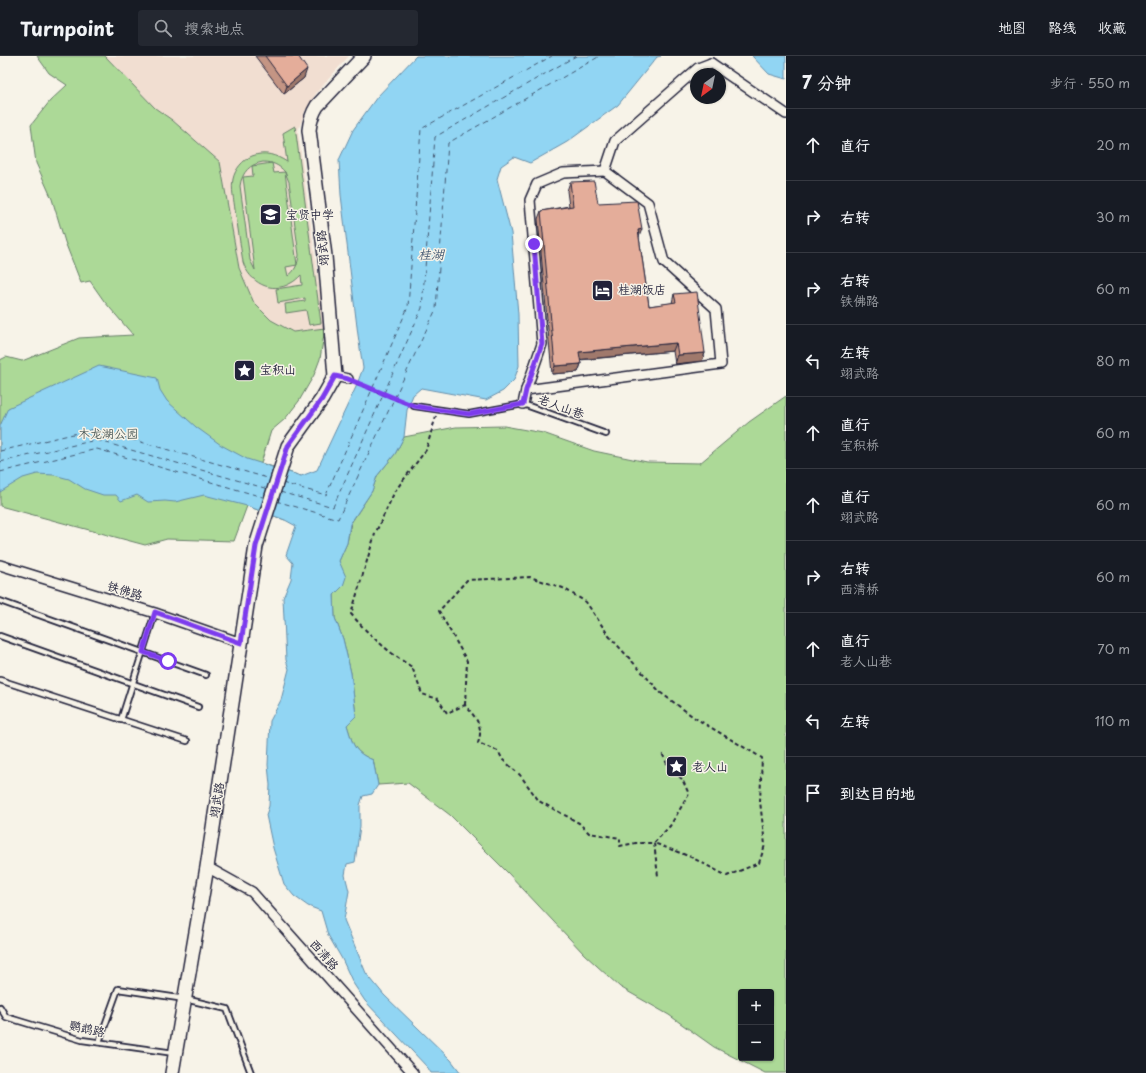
<!DOCTYPE html>
<html lang="zh">
<meta charset="utf-8">
<style>
body{margin:0;font-family:"Playpen Sans","LXGW WenKai TC",sans-serif;background:#242831;color:#f1f3f6}
.controls{position:absolute;right:12px;bottom:12px;display:grid;overflow:hidden;border-radius:4px;box-shadow:0 1px 3px #0004}
.controls button{width:36px;height:36px;display:grid;place-items:center;padding:0;border:0;border-bottom:1px solid #363941;background:#171b24;color:#f1f3f6;font:20px sans-serif}
.compass{position:absolute;left:690px;top:12px;width:36px;height:36px;border-radius:50%;background:#171b24;box-shadow:0 1px 3px #0004;rotate:213deg}
.stop{position:absolute;width:12px;height:12px;margin:-9px;border:3px solid #7c3aed;border-radius:50%;background:#fff}
.stop.end{background:#7c3aed;border-color:#fff;box-shadow:0 1px 4px #0008}
.list{margin:0;padding:0;list-style:none}
h2{display:flex;justify-content:space-between;align-items:center;height:52px;margin:0;padding:0 16px;font-size:17px}
h2 small{font-size:13px;font-weight:400;color:#9ea1a6}
.list li{display:grid;grid-template-columns:26px 1fr auto;gap:12px;align-items:center;box-sizing:border-box;height:72px;padding:0 16px;border-top:1px solid #363941}
.list b{display:block;font-size:15px;white-space:nowrap}
.list p{margin:0;font-size:13px;white-space:nowrap;color:#9ea1a6}
.list em{font-size:13px;font-style:normal;color:#9ea1a6}
.icon{flex:none;width:22px;height:22px;fill:none;stroke:currentColor;stroke-width:2;stroke-linecap:round;stroke-linejoin:round}
.map{position:relative;flex:none;width:786px;height:1017px;overflow:hidden}
header{display:flex;align-items:center;gap:24px;box-sizing:border-box;height:56px;padding:0 20px;background:#171b24;border-bottom:1px solid #363941}
header strong{font-size:19px}
nav{display:flex;gap:22px;margin-inline-start:auto;font-size:14px}
.search{width:280px;height:36px;background:#242831;display:flex;align-items:center;gap:10px;box-sizing:border-box;padding:0 14px;border-radius:4px;color:#9ea1a6;font-size:15px}
main{display:flex}
aside{flex:1;background:#171b24}
.map>svg:first-child{display:block}
</style>
<header>
<strong>Turnpoint</strong>
<div class="search"><svg class="icon" aria-label="search" viewBox="0 0 24 24"><circle cx="10" cy="10" r="6"/><path d="M15 15l6 6"/></svg>搜索地点</div>
<nav><a>地图</a><a>路线</a><a>收藏</a></nav>
</header>
<main>
<div class="map">
<svg width="786" height="1017" viewBox="0 0 786 1017">
<rect width="100%" height="100%" fill="#f7f3e8"/>
<filter id="ink" filterUnits="userSpaceOnUse"><feTurbulence type="fractalNoise" baseFrequency=".025" numOctaves="2"/><feDisplacementMap in="SourceGraphic" scale="8" xChannelSelector="R" yChannelSelector="G"/><feConvolveMatrix kernelMatrix="1 2 1 2 8 2 1 2 1" color-interpolation-filters="sRGB"/></filter>
<g filter="url(#ink)">
<path fill="#f1ded1" d="M105 0H349L317 36 305 55 298 75 325 272 293 276 271 264 254 247 239 212 220 106 172 64 155 52Z"/>
<g fill="#acd997" stroke="#677e69" fill-rule="evenodd">
<path d="M37 0H105L155 52 172 64 220 106 239 212 254 247 271 264 293 276 325 272 320 303 314 319 299 345 285 363 271 375 261 407 301 420 285 464 247 450 234 485 167 483 145 489 0 450V304L6 301 22 305 79 282 133 279 104 245 90 225 81 227 65 186 52 143 36 107 31 69 50 45 67 29 49 17Z"/>
<path d="M295 70 321 267 309 269 306 254 286 257 285 248 305 245V242L278 247 276 233 302 229 301 219C298 222 295 225 291 227 271 239 249 226 243 206 240 188 238 171 235 154 234 144 231 133 233 123 235 113 243 104 252 100 265 95 276 99 287 106L283 77ZM263 106C272 106 279 109 285 116L274 117 272 107 252 110 253 120 243 121 255 214 250 204 240 130C242 116 250 108 263 106ZM285 116 289 126 299 199C298 208 295 215 288 220L286 211 297 209Z"/>
<path d="M786 340V1017H765L714 991 669 959 620 931 584 898 508 817 450 759 408 727 378 729 373 704C353 696 353 688 347 669L356 660 351 617 343 583 335 562 334 538 343 530 339 505 347 487 351 467 372 435 377 420 395 398 404 381 456 371 504 370 543 377 594 395 647 406 700 407 749 366ZM741 936H771V1002H741Z"/>
</g>
<g fill="#91d5f3" stroke="#658da9">
<path d="M416 0H661L657 1 618 49 567 86 530 107 514 101 501 110 497 123 511 177 518 258 519 310 514 324 503 335 486 344 421 332 413 339 407 354 404 381 395 398 377 420 372 435 350 468 347 487 339 505 346 521 343 530 334 539 335 562 343 583 351 617 356 660 347 669C353 688 353 696 373 704L378 729 372 738 363 740 360 749V770L355 806 347 808 345 819 349 835 344 864 366 917 384 939 451 1004 461 1017H431L428 1012 365 945 353 927 342 903 328 879 321 855 308 850 294 840 284 828 273 792 266 759 269 750 270 729 268 709 270 665 281 644 289 613 286 604 283 542 291 523 293 507 286 499 296 470 285 464 247 450 204 439 175 446 165 445 148 446 137 439 121 445 116 439H103L85 433 69 423 54 419 37 418 23 422 0 436V370L8 352 99 310 157 322 160 334 167 345 196 371 221 389 247 403 301 420 317 414 356 331 363 312 358 279 341 139 339 104 353 74 377 41Z"/>
<path d="M752 0H786V23L769 18Z"/>
</g>
<g fill="none" stroke-linecap="round" stroke-linejoin="round">
<g stroke="#435872" stroke-width="1" stroke-dasharray="5 4" stroke-linecap="butt">
<path d="M0 395 95 373 271 423"/>
<path d="M0 406 96 384 268 433"/>
<path d="M0 416 97 393 266 442"/>
<path d="M282 427 326 439 408 251 421 73 552 0"/>
<path d="M280 436 333 451 422 252 435 81 576 0"/>
<path d="M276 445 338 463 436 253 448 87 600 0"/>
</g>
<defs>
<g id="lane">
<path d="M414 350 469 358 523 348 562 362 606 378"/>
<path d="M0 545 206 619"/>
<path d="M0 580 198 651"/>
<path d="M0 624 187 685"/>
<path d="M121 664 155 557"/>
<path d="M0 951 6 961 82 984 174 997"/>
<path d="M99 986 118 933 185 943 227 953 251 1017"/>
</g>
<g id="street">
<path d="M711 7 786 58"/>
<path d="M335 320 348 323"/>
<path d="M526 334 721 308 716 253 664 206 648 147 605 115 615 85 698 12 711 7"/>
<path d="M523 348 526 334 542 288 530 144 537 128 563 117 605 115"/>
<path d="M0 509 155 557 241 587"/>
<path d="M207 811 252 836 413 1017"/>
</g>
<path id="secondary" d="M172 1017 207 811 256 490 288 390 322 343 335 320 325 200 309 74C310 65 312 58 317 50L364 0"/>
</defs>
<use href="#lane" stroke="#22223b" stroke-width="8"/>
<use href="#street" stroke="#22223b" stroke-width="12"/>
<use href="#secondary" stroke="#22223b" stroke-width="16"/>
<g stroke="#22223b" stroke-width="2" stroke-dasharray="4 3" stroke-linecap="butt">
<path d="M356 327 408 348"/>
<path d="M436 360 426 394 395 435 375 478 351 558C370 580 388 596 412 611L422 638 438 643 447 657 465 649C476 662 484 670 478 687L498 695 503 704 520 719 539 745 579 767 589 777 620 782V790L636 787H654L670 770 689 738 682 723 668 710 662 697"/>
<path d="M465 649 467 605 439 555 467 524 530 521 563 532 586 546 609 580 661 637 695 662 762 702 760 745 765 789 759 807 727 820 691 801 654 787 658 820"/>
</g>
<use href="#lane" stroke="#f7f3e8" stroke-width="4.5"/>
<use href="#street" stroke="#f7f3e8" stroke-width="9"/>
<use href="#secondary" stroke="#f7f3e8" stroke-width="13"/>
</g>
<g fill="#c49584" stroke="#22223b">
<path d="M255 0H298L304 22 284 38Z"/>
<path d="M570 126 598 147 639 181 649 250 672 247 674 238 705 297 702 305 675 308 673 295 580 304 581 308 578 316 552 318 538 163 541 155 569 150 567 135Z"/>
</g>
<g fill="#a0796c" stroke="#22223b">
<path d="M307 13 304 22 284 38 287 30Z"/>
<path d="M642 173 639 181 638 174Z"/>
<path d="M676 287 673 295 576 304 579 296Z"/>
<path d="M705 297 702 305 675 308 678 299Z"/>
<path d="M581 308 578 316 552 318 555 310Z"/>
</g>
<g fill="#e4ad9a" stroke="#22223b">
<path d="M265 0H298L307 13 287 30Z"/>
<path d="M594 125 598 147 637 145 642 173 638 174 649 250 676 246 674 238 697 236 705 297 678 299 676 287 579 296 581 308 555 310 541 155 573 150 570 126Z"/>
</g>
</g>
<g fill="none" stroke-linecap="round" stroke-linejoin="round" filter="url(#ink)">
<path stroke="#7c3aed" stroke-width="5" d="M168 605 143 596 155 556 241 587 256 490 288 390 322 343 335 320 348 323 414 350 426 352 469 358 523 348 526 334 542 288 534 188"/>
</g>
<defs>
<symbol id="school-square" viewBox="-11 -11 22 22"><rect x="-9" y="-9" width="18" height="18" rx="4" fill="#22223b" stroke="#f7f3e8"/><path d="M0-5L7-2L0 1L-7-2ZM-4 1L0 2.5L4 1V4Q0 6-4 4Z" fill="#fff"/></symbol>
<symbol id="hotel-square" viewBox="-11 -11 22 22"><rect x="-9" y="-9" width="18" height="18" rx="4" fill="#22223b" stroke="#f7f3e8"/><path d="M-6-4.5h1.5V1H6V5H4.5V3h-9V5H-6ZM-4 0a1.8 1.8 0 1 1 3.6 0ZM.5 0V-2.5h3Q6-2.5 6 0Z" fill="#fff"/></symbol>
<symbol id="sight-square" viewBox="-11 -11 22 22"><rect x="-9" y="-9" width="18" height="18" rx="4" fill="#22223b" stroke="#f7f3e8"/><path d="M0-6L1.8-2.2L6-1.7L2.9 1.2L3.7 5.4L0 3.3L-3.7 5.4L-2.9 1.2L-6-1.7L-1.8-2.2Z" fill="#fff"/></symbol>
</defs>
<g fill-rule="evenodd">
<use href="#school-square" x="258" y="146" width="25" height="25"/>
<use href="#hotel-square" x="590" y="222" width="25" height="25"/>
<use href="#sight-square" x="232" y="302" width="25" height="25"/>
<use href="#sight-square" x="664" y="698" width="25" height="25"/>
</g>
<g text-anchor="middle" stroke-width="3" stroke-linejoin="round" paint-order="stroke">
<g font-size="12" fill="#22223b" stroke="#f7f3e8" text-anchor="start">
<text x="286" y="163">宝贤中学</text>
<text x="618" y="238">桂湖饭店</text>
<text x="260" y="318">宝积山</text>
<text x="692" y="715">老人山</text>
</g>
<g font-size="12" fill="#22223b" stroke="#f7f3e8">
<text transform="translate(323 192) rotate(-96)" y="4">翊武路</text>
<text transform="translate(561 351) rotate(20)" y="4">老人山巷</text>
<text transform="translate(125 535) rotate(17)" y="4">铁佛路</text>
<text transform="translate(217 744) rotate(-81)" y="4">翊武路</text>
<text transform="translate(324 899) rotate(48)" y="4">西清路</text>
<text transform="translate(87 973) rotate(12)" y="4">鹦鹉路</text>
</g>
<g font-size="12" fill="#4b5957" stroke="#f7f3e8">
<text x="108" y="382">木龙湖公园</text>
</g>
<g font-size="13" font-style="italic" fill="#435872" stroke="#f7f3e8">
<text x="431" y="203">桂湖</text>
</g>
</g>
</svg>
<div class="controls">
<button>+</button>
<button>−</button>
</div>
<svg class="compass" viewBox="-18 -18 36 36"><path d="M0-13l5 13h-10z" fill="#e53935"/><path d="M0 13l5-13h-10z" fill="#9ea1a6"/></svg>
<div class="stop" style="left:168px;top:605px"></div>
<div class="stop end" style="left:534px;top:188px"></div>
</div>
<aside>
<h2>7 分钟<small>步行 · 550 m</small></h2>
<ul class="list">
<li><svg class="icon" aria-label="ahead" viewBox="0 0 24 24"><path d="M12 20V5M6 11l6-6 6 6"/></svg><div><b>直行</b></div><em>20 m</em></li>
<li><svg class="icon" aria-label="right" viewBox="0 0 24 24"><path d="M7 20v-9h11M14 6l5 5-5 5"/></svg><div><b>右转</b></div><em>30 m</em></li>
<li><svg class="icon" aria-label="right" viewBox="0 0 24 24"><path d="M7 20v-9h11M14 6l5 5-5 5"/></svg><div><b>右转</b><p>铁佛路</p></div><em>60 m</em></li>
<li><svg class="icon" aria-label="left" viewBox="0 0 24 24"><path d="M17 20v-9H6M10 6l-5 5 5 5"/></svg><div><b>左转</b><p>翊武路</p></div><em>80 m</em></li>
<li><svg class="icon" aria-label="ahead" viewBox="0 0 24 24"><path d="M12 20V5M6 11l6-6 6 6"/></svg><div><b>直行</b><p>宝积桥</p></div><em>60 m</em></li>
<li><svg class="icon" aria-label="ahead" viewBox="0 0 24 24"><path d="M12 20V5M6 11l6-6 6 6"/></svg><div><b>直行</b><p>翊武路</p></div><em>60 m</em></li>
<li><svg class="icon" aria-label="right" viewBox="0 0 24 24"><path d="M7 20v-9h11M14 6l5 5-5 5"/></svg><div><b>右转</b><p>西清桥</p></div><em>60 m</em></li>
<li><svg class="icon" aria-label="ahead" viewBox="0 0 24 24"><path d="M12 20V5M6 11l6-6 6 6"/></svg><div><b>直行</b><p>老人山巷</p></div><em>70 m</em></li>
<li><svg class="icon" aria-label="left" viewBox="0 0 24 24"><path d="M17 20v-9H6M10 6l-5 5 5 5"/></svg><div><b>左转</b></div><em>110 m</em></li>
<li><svg class="icon" aria-label="arrive" viewBox="0 0 24 24"><path d="M6 21V4h12l-3 4 3 4H6"/></svg><div><b>到达目的地</b></div></li>
</ul>
</aside>
</main>
